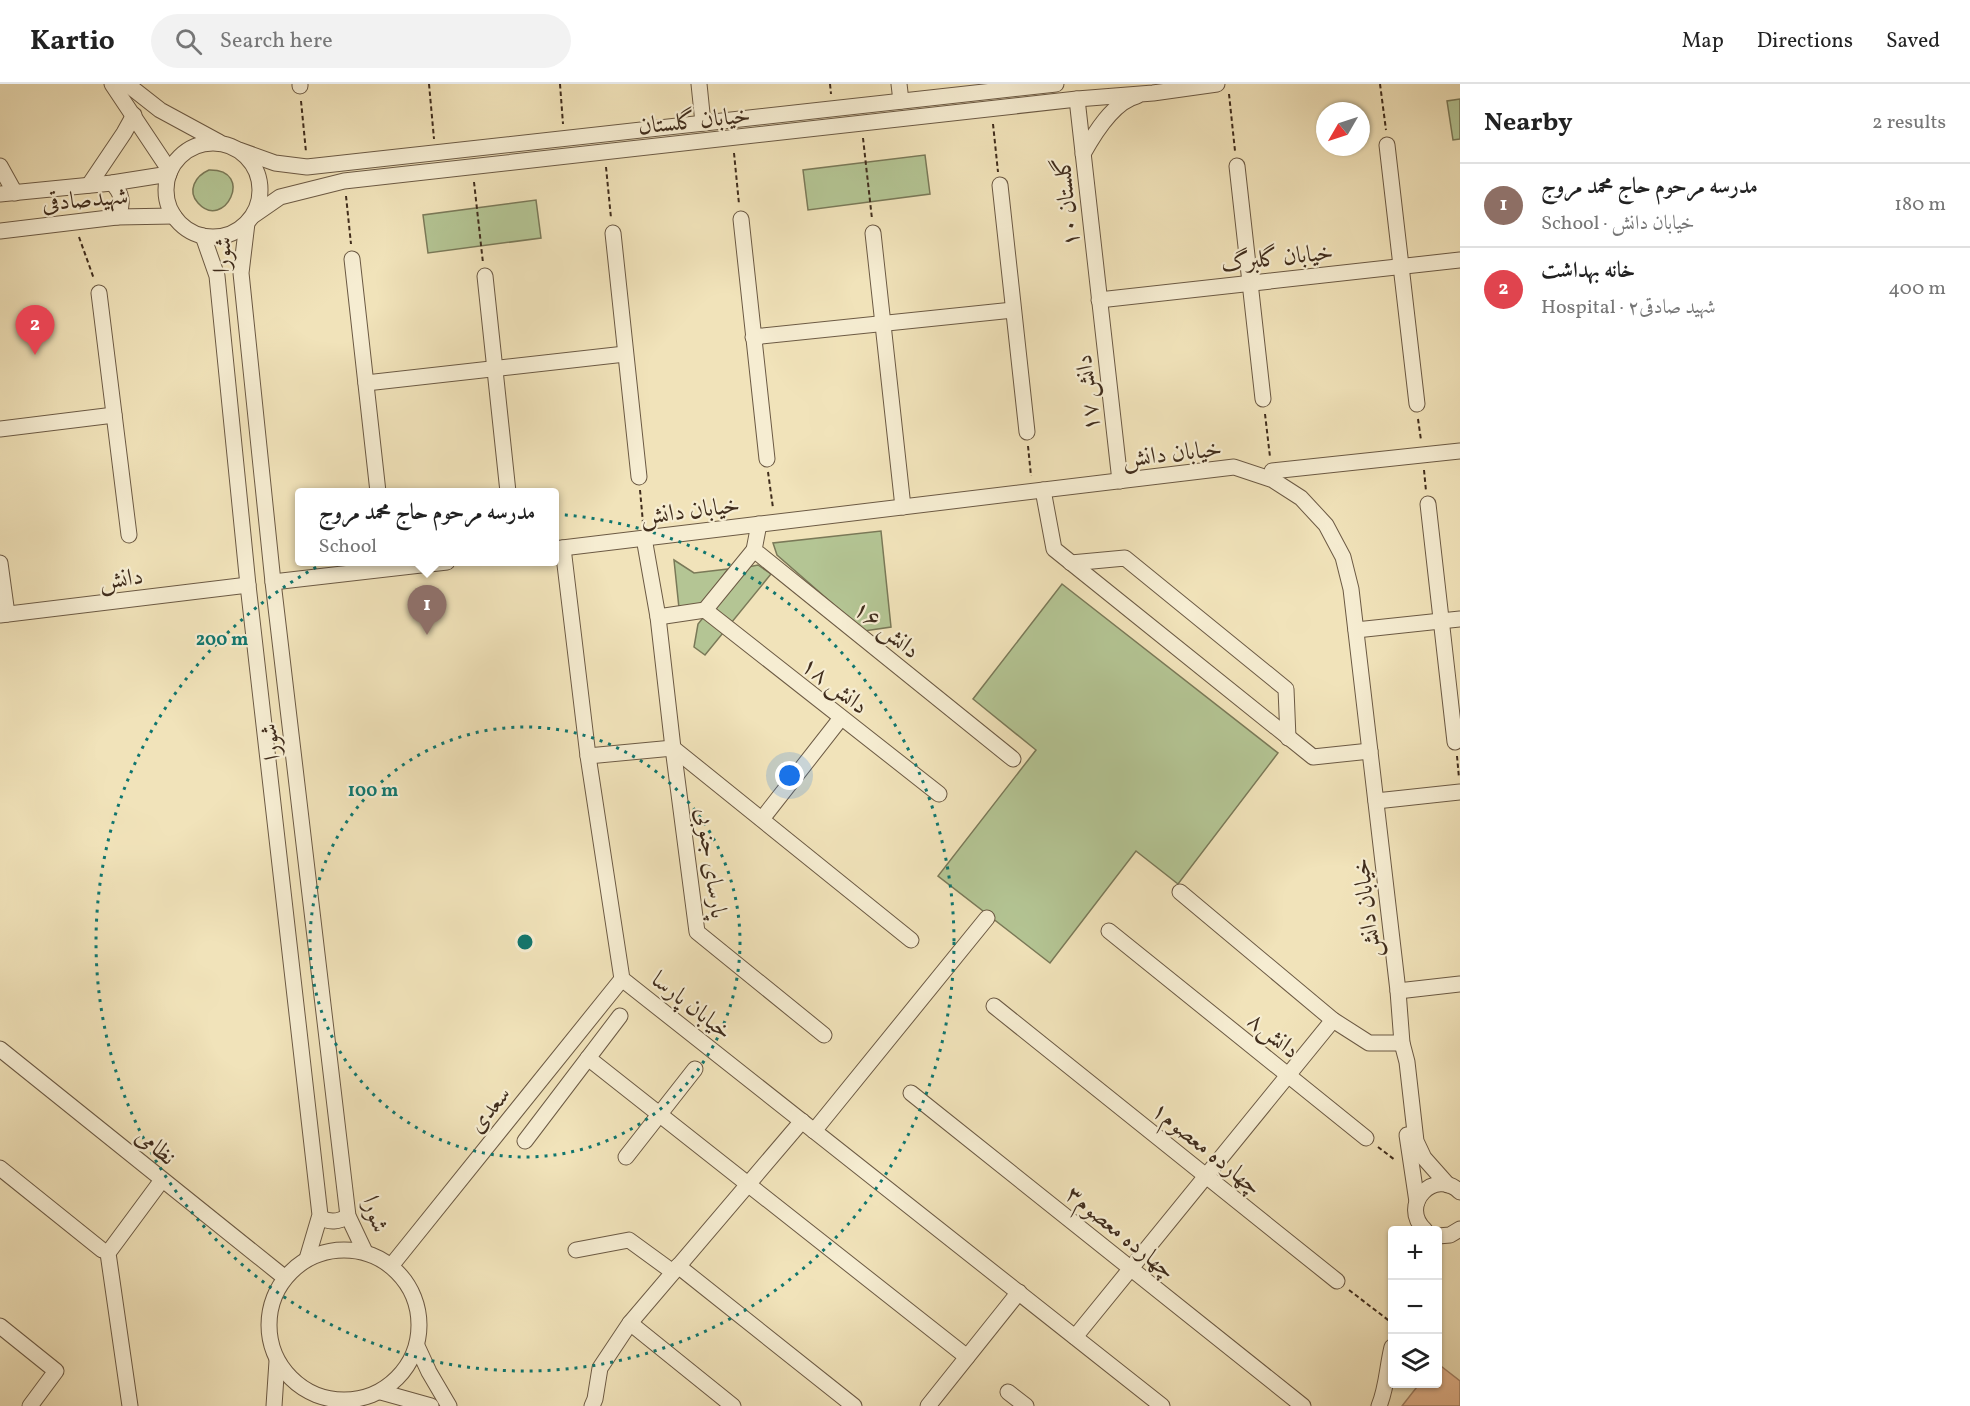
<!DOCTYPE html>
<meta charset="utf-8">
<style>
body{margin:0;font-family:Vollkorn,Amiri,serif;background:#f2f2f2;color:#222}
.controls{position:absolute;right:18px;bottom:18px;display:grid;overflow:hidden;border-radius:6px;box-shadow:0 2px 4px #0004}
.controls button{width:54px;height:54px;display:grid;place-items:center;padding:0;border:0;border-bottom:2px solid #e0e0e0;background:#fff;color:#222;font:30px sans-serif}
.compass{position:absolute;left:1316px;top:18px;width:54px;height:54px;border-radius:50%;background:#fff;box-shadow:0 2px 4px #0004;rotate:231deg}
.you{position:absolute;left:790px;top:692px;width:21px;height:21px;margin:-15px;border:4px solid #fff;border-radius:50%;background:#1a73e8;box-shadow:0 0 0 9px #1a73e833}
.badge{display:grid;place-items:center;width:39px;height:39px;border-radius:50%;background:#db2777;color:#fff;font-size:20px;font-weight:700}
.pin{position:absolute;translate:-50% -50px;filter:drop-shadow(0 2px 3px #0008)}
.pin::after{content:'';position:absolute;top:32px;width:21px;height:18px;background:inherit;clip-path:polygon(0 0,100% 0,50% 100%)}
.popup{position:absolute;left:295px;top:404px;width:264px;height:78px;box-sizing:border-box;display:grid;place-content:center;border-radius:6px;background:#fff;filter:drop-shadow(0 2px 4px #0005);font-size:20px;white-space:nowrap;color:#767676}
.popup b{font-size:22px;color:#222}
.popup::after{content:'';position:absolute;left:50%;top:100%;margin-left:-12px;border:12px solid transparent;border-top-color:#fff}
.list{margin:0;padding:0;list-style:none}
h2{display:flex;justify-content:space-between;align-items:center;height:78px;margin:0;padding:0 24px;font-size:26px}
h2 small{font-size:20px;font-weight:400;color:#767676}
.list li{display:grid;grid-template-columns:39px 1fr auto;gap:18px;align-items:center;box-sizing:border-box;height:84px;padding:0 24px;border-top:2px solid #e0e0e0}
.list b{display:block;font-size:22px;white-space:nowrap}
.list p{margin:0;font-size:20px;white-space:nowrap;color:#767676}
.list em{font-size:20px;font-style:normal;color:#767676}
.icon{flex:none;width:33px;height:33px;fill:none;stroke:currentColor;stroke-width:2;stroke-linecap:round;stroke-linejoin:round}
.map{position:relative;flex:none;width:1460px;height:1322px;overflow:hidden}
header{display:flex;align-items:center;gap:36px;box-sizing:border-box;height:84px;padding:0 30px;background:#fff;border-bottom:2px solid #e0e0e0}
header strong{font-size:28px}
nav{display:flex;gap:33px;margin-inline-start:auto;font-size:21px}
.search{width:420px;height:54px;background:#f2f2f2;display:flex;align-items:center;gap:15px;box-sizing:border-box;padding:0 21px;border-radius:33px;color:#767676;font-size:22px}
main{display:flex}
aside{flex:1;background:#fff}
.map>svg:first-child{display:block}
</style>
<header>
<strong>Kartio</strong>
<div class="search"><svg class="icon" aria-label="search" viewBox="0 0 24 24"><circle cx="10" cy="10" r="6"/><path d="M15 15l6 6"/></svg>Search here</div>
<nav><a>Map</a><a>Directions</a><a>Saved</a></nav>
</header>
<main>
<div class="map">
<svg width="1460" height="1322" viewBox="0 0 1460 1322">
<rect width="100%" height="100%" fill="#f1e3ba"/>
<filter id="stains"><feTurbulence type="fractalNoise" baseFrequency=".00333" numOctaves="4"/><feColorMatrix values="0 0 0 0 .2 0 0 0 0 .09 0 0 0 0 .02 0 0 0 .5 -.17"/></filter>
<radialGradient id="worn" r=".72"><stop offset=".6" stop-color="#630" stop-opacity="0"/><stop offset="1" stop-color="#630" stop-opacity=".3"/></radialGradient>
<g fill="#b4c594" stroke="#7a7958" stroke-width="1.5">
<path d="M1460 15V55L1453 56 1447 17Z"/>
<path d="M925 71 930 110 808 126 803 86Z"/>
<path d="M209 86C256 85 224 148 198 119 187 107 195 92 209 86Z"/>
<path d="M536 116 541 154 428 169 423 131Z"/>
<path d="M881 447 891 543 864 547 777 471 773 459Z"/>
<path d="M674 476 694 489 728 485 702 520 679 524Z"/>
<path d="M758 481 771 490 705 571 694 563 698 540 743 484Z"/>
<path d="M1062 500 1278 669 1178 800 1136 767 1050 879 938 792 1036 666 973 615Z"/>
</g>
<path fill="#eaba93" stroke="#a48267" stroke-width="1.5" d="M1437 1279 1460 1297V1322H1402L1420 1299H1437Z"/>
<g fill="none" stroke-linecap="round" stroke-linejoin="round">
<defs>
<g id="minor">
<path d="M112 0 170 87"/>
<path d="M127 0 160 26 219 58"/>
<path d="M300 0V2"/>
<path d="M699 0 703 39"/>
<path d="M899 0 901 17"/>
<path d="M1077 15 1120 397"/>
<circle cx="213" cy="106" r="47"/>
<path d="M1387 61 1417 320"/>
<path d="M239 66 275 79 307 83 1056 0"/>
<path d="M1083 70C1094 50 1113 18 1137 12"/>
<path d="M0 82 15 109"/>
<path d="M1237 82 1263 315"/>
<path d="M112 99C123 110 124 120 117 133"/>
<path d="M89 101 124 49 134 31"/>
<path d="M1000 101 1027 348"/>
<path d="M0 110 112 99 169 90"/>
<path d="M254 131 280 113 344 97 1077 15 1153 9 1217 0"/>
<path d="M741 135 767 375"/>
<path d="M247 139 241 189 273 498 348 1132 365 1168"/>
<path d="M0 147 117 133 174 132"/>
<path d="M613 149 639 393"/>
<path d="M873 149 903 423"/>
<path d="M203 152 217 192 248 501 320 1131 307 1175"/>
<path d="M352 175 378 408"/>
<path d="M485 192 508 408"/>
<path d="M99 209 129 451"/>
<path d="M1099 216 1460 176"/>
<path d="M753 253 1013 226"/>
<path d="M366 299 625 270"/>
<path d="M0 345 114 331"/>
<path d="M1272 387 1460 367"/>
<path d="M1043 406 1054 465 1313 673 1370 667"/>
<path d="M1428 420 1455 658"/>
<path d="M759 440 754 466 1013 675"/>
<path d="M644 454 658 533 673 664 697 848 824 951"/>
<path d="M563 464 588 672 622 895 1162 1322"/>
<path d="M554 465 1234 383 1273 396 1301 414 1326 441 1343 473 1351 505 1398 907 1402 959 1407 978 1416 1057 1424 1074 1448 1101"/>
<path d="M0 479 7 530"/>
<path d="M1071 479 1125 474 1286 605 1288 654"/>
<path d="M273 498 447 478"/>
<path d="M705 526 939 710"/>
<path d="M0 531 248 501"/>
<path d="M658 533 705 526 754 466"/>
<path d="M1356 546 1460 535"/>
<path d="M588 672 673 664 911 856"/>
<path d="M1376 717 1460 708"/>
<path d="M762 735 841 634"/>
<path d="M1180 808 1333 936 1369 959H1402"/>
<path d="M1109 847 1366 1054"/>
<path d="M1398 907 1460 900"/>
<path d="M994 922 1337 1197"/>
<path d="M0 965 284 1193"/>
<path d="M588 974 967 1273"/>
<path d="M911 1009 1303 1322"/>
<path d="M814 1047 987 834"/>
<path d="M1407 1051 1417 1118"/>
<path d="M525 1057 620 932"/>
<path d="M626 1073 695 985"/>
<path d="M0 1084 102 1166"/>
<path d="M320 1133C329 1139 339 1138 348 1132"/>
<path d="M1425 1146C1398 1121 1435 1083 1460 1108"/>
<path d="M1438 1152 1450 1151 1460 1145"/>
<path d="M576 1166 629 1156 673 1188"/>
<circle cx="344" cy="1241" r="75"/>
<path d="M391 1182 622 895"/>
<path d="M678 1182 854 1322"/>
<path d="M630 1239 733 1322"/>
<path d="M0 1242 56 1287 30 1322"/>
<path d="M1075 1253 1333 936"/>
<path d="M417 1262 429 1288 449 1322"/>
<path d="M381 1308 431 1322"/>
<path d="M1008 1308 1026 1322"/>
<path d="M130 1322 108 1169 162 1096"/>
<path d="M274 1322 277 1277"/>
<path d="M592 1322 595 1315 600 1284 630 1239 802 1037"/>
<path d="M928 1322 1019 1208"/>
<path d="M1379 1322C1387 1303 1387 1283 1392 1263"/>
</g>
</defs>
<use href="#minor" stroke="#6c5a44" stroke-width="17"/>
<g stroke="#402d1d" stroke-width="2" stroke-dasharray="4.5 3" stroke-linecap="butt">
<path d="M429 0 434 55"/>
<path d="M560 0 563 40"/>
<path d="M830 0 831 10"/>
<path d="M1380 0 1386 46"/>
<path d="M1229 10 1235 67"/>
<path d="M301 17 306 68"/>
<path d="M993 40 998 88"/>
<path d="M863 54 872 135"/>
<path d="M734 69 739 120"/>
<path d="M606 83 611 134"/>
<path d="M474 98 483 179"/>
<path d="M346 112 351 160"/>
<path d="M79 153 94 195"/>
<path d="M1265 330 1270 373"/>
<path d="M1418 335 1421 356"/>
<path d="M1028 362 1031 392"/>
<path d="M1424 386 1426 407"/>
<path d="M768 388 773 424"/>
<path d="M640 406 643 439"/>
<path d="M1457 672 1459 694"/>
<path d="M1378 1063 1395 1076"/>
<path d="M1349 1206 1392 1239"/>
</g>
<use href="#minor" stroke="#f6edd2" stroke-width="15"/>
</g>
<g fill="none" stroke="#0f766e" stroke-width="3" stroke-dasharray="3 6">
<circle cx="525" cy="858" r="215"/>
<circle cx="525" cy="858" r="429"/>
</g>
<g text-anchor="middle" stroke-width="4.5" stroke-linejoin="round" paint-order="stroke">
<g font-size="24" fill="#402d1d" stroke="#f6edd2">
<text transform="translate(694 36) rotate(-6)" y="8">خیابان گلستان</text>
<text transform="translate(85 115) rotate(-5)" y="8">شهیدصادقی</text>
<text transform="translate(1066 118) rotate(-96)" y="8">گلستان ۱۰</text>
<text transform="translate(222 171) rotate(-86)" y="8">شورا</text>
<text transform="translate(1277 173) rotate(-6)" y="8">خیابان گلبرگ</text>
<text transform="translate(1087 309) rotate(-96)" y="8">دانش ۱۷</text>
<text transform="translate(1172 369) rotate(-6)" y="8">خیابان دانش</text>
<text transform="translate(690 426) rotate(-7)" y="8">خیابان دانش</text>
<text transform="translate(121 494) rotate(-7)" y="8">دانش</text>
<text transform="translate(887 545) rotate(39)" y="8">دانش ۱۶</text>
<text transform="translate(835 601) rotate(38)" y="8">دانش ۱۸</text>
<text transform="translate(270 658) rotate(-97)" y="8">شورا</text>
<text transform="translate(712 779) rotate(82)" y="8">پارسای جنوبی</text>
<text transform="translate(1366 824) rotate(-97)" y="8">خیابان دانش</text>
<text transform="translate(692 921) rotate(38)" y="8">خیابان پارسا</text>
<text transform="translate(1274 951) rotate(39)" y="8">دانش۸</text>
<text transform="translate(489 1025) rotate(-51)" y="8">سعدی</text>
<text transform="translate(156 1062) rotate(39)" y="8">نظامی</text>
<text transform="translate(1207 1064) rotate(39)" y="8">چهارده معصوم۱</text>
<text transform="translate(376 1130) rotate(72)" y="8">شورا</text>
<text transform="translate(1121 1148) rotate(39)" y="8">چهارده معصوم۳</text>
</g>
</g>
<circle cx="525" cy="858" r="9" fill="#0f766e" stroke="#f6edd2" stroke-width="3"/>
<g font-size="18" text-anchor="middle" font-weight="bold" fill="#0f766e" stroke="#f6edd2" stroke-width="4.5" stroke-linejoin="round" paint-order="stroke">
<text x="222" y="561">200 m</text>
<text x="373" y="712">100 m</text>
</g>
<rect width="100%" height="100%" filter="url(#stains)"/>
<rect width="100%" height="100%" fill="url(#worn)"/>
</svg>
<div class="controls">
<button>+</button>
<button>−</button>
<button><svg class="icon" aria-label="layers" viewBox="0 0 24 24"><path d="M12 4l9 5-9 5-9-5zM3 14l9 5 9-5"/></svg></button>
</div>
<svg class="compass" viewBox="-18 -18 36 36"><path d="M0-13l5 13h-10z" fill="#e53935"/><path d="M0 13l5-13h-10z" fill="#767676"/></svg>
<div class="you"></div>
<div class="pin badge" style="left:427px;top:551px;background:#8d6e63">1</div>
<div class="popup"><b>مدرسه مرحوم حاج محمد مروج</b>School</div>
<div class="pin badge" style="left:35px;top:271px;background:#e0444e">2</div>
</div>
<aside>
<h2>Nearby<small>2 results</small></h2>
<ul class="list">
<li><span class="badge" style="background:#8d6e63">1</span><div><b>مدرسه مرحوم حاج محمد مروج</b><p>School · خیابان دانش</p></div><em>180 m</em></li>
<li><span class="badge" style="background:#e0444e">2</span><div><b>خانه بهداشت</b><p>Hospital · شهید صادقی۲</p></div><em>400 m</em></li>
</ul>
</aside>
</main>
